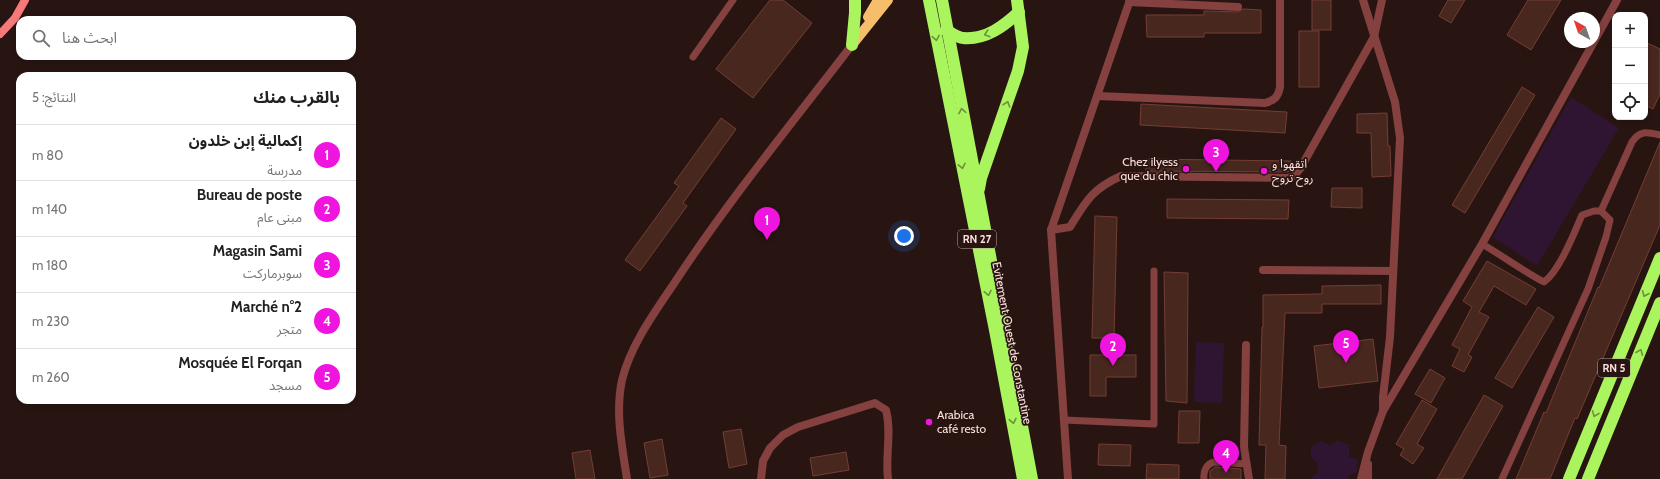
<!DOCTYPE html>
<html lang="ar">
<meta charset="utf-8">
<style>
body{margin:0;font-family:Cabin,"Noto Sans Arabic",sans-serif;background:#f6f6f6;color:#202124;direction:rtl}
.controls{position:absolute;right:12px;top:12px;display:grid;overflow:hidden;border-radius:8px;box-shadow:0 2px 6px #0003}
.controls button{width:36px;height:36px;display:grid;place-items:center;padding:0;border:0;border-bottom:1px solid #e0e0e0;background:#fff;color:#202124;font:20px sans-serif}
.compass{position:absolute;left:1564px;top:12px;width:36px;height:36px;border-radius:50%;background:#fff;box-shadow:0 2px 6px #0003;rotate:320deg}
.you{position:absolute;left:904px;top:236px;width:14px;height:14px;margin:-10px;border:3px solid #fff;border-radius:50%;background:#1a73e8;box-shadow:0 0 0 6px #1a73e833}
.badge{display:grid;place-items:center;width:26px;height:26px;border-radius:50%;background:#f014df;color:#fff;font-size:13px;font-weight:700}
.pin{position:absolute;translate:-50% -33px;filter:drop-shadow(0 1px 2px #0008)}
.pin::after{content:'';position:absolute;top:21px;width:14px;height:12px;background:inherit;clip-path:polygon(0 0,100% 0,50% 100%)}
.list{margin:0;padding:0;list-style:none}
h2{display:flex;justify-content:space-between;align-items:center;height:52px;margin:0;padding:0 16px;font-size:17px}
h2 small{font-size:13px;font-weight:400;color:#757577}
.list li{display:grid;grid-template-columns:26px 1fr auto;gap:12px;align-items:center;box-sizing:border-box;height:56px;padding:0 16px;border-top:1px solid #e0e0e0}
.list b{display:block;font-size:15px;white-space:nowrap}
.list p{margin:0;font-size:13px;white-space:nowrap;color:#757577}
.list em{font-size:13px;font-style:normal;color:#757577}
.icon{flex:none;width:22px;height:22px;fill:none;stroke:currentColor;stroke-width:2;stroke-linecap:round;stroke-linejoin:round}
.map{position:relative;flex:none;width:1660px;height:479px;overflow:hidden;direction:ltr}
.search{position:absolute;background:#fff;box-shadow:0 2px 6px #0003;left:16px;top:16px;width:340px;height:44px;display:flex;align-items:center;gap:10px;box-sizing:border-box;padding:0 14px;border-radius:12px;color:#757577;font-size:15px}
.panel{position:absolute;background:#fff;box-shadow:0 2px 6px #0003;left:16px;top:72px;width:340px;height:332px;border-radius:12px;direction:rtl}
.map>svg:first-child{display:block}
</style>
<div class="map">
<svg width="1660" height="479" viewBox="0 0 1660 479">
<rect width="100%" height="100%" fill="#281512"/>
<g fill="#301532">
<path d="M1571 97 1619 128 1537 266 1493 237Z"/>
<path d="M1196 342 1224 343 1222 403 1194 402Z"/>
<path d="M1321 441 1330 445 1338 441 1349 445V457L1357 459V472L1349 475 1348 479H1310L1317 473 1318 463 1311 458V446Z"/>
</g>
<g fill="#48271f" stroke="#733e33">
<path d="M770 0H783L812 23 753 98 716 69Z"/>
<rect x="1312" y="0" width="19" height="30"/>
<path d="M1448 0H1465L1451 23 1439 16Z"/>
<path d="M1528 0H1561L1531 50 1507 35Z"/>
<path d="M1243 9 1261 10V33H1204V37H1147L1146 15H1204V11L1238 12Z"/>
<rect x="1299" y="31" width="20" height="56"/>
<path d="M1645 42 1660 49V94L1653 109 1645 105Z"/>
<path d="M1522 87 1535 95 1465 213 1452 205Z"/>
<path d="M1141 104 1287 112 1285 133 1140 125Z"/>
<path d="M1387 113 1388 146H1390L1391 176 1372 177 1371 133H1357V114Z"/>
<path d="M721 118 736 129 683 203 687 206 640 271 625 260 679 186 674 183Z"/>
<path d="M1660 142V225L1577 419 1575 418 1550 479H1516L1544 412 1546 413 1598 287 1599 288Z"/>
<path d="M1146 159 1291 161V171L1286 172 1146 171Z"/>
<path d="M1332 188H1362V208L1331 207Z"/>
<path d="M1167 199 1289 200 1288 219 1167 218Z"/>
<path d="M1095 216 1117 217 1114 338H1092Z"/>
<path d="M1487 261 1536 289 1526 305 1494 286 1479 312 1489 317 1468 355 1472 357 1464 372 1452 366 1460 349 1452 345 1472 307 1463 301Z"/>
<path d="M1164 272 1188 273 1187 403 1166 401Z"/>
<path d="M1381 285V304H1322V313H1285L1279 445 1286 446 1285 479H1265L1266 445H1259L1262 327H1263V295L1322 294V286Z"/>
<path d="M1538 307 1554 317 1512 388 1495 378Z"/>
<path d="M1373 339 1378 381 1319 388 1314 346Z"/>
<path d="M1090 355H1136V377H1106V396H1090Z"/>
<path d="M1430 369 1445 378 1431 403 1415 394Z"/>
<path d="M1484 395 1503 406 1462 479H1437Z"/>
<path d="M1422 400 1437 409 1417 444 1424 448 1413 464 1400 455 1404 449 1396 444Z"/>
<path d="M1179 411H1200L1199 443H1178Z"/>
<path d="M741 429 747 464 729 468 723 432Z"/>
<path d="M662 439 668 475 650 478 644 443Z"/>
<path d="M1099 444 1131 445 1130 466 1098 465Z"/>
<path d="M590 450 595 479H576L572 453Z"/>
<path d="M846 452 849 470 813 476 810 458Z"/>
<path d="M1147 464 1179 465V479H1146Z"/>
<path d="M1215 467 1241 469V479H1210V471Z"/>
</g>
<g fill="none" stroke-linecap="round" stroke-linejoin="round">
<g stroke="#844140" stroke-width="7">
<path d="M693 57 733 0"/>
<path d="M1601 211 1632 142C1640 130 1647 132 1660 135"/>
<path d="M1482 244C1503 256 1523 271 1544 282 1560 270 1574 233 1582 215L1594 211H1601L1610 220 1606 237 1588 289 1502 479"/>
<path d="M1064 420 1154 424V271"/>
<path d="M1204 479C1203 472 1206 464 1214 462L1247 464"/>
</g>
<g stroke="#844140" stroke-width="8">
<path d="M1129 2 1238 7"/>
<path d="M1098 96 1265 103C1275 100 1278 97 1280 87V0"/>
<path d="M1051 230 1070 227C1086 201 1092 189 1121 176L1287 178 1294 176 1300 169 1374 37 1382 0"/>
<path d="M1263 270 1393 271"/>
<path d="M1246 345 1244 447 1249 479"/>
<path d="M1383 411 1482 244 1617 0"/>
<path d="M627 479C622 446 615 413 622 380 631 344 655 312 675 282 729 200 792 123 852 45"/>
<path d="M761 479 763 461 770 448 783 435 798 427 875 403 886 410C892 432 885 456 888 479"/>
<path d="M1068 479 1051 230 1130 0"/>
<path d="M1361 479 1368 452 1383 411V397L1390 337 1400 138 1395 102 1363 0"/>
<path d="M1368 479V464"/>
</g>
<path stroke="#f77979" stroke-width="8" d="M0 34 15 18 25 0"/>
<g stroke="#f6be6a" stroke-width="10">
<path d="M868 17 878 0"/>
<path d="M852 45 888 0"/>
</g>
<g stroke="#aaf55e" stroke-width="12">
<path d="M929 0 995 330 1023 479"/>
<path d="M942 0 1032 479"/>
<path d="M946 30C951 33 958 38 963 38 986 40 1004 26 1019 12"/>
<path d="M852 45 855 13V0"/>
<path d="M979 189 981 178 1018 71 1023 47 1017 0"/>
<path d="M1569 479 1660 258"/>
<path d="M1588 479 1660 303"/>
</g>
</g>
<defs><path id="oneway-chevron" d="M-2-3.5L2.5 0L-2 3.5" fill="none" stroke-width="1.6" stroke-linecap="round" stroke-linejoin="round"/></defs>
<g stroke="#70903c">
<use href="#oneway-chevron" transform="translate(987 34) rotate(162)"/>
<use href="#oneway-chevron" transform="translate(936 38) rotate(80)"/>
<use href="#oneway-chevron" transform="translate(1007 104) rotate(-71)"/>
<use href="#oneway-chevron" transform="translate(962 111) rotate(-101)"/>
<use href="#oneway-chevron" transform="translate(962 166) rotate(78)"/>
<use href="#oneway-chevron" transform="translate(988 293) rotate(79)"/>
<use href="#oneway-chevron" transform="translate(1645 294) rotate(113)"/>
<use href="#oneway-chevron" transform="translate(1640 352) rotate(-68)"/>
<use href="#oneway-chevron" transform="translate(1595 414) rotate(112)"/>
<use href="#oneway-chevron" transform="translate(1013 421) rotate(79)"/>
</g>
<g fill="#f014df" stroke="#281512" stroke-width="1.5">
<circle cx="1186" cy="169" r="4"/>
<circle cx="1264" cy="171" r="4"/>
<circle cx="929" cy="422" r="4"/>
</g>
<g text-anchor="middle" stroke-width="3.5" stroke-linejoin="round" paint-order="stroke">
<g fill="#281512" stroke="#bda29f" stroke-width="1">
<rect x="958" y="230" width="38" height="18" rx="3"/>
<rect x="1598" y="359" width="32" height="18" rx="3"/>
</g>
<g font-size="11" font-weight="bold" fill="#fddfdc">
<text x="977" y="243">RN 27</text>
<text x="1614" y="372">RN 5</text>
</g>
<g font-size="12" fill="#fddfdc" stroke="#281512" text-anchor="start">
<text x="1178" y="166" text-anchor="end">Chez ilyess<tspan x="1178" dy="14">que du chic</tspan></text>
<text x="1272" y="168">اتقهوا و<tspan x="1272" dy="14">روح تروح</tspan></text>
<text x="937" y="419">Arabica<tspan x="937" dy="14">café resto</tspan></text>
</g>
<g font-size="12" fill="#fddfdc" stroke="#281512">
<text transform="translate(1012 343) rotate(79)" y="4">Evitement Ouest de Constantine</text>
</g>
</g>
</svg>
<div class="controls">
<button>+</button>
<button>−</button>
<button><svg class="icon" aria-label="locate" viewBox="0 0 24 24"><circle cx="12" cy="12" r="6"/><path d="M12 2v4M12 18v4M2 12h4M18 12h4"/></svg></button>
</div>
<svg class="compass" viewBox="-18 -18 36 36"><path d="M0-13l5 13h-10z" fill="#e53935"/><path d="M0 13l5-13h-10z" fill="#757577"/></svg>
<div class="you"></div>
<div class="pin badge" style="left:767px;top:240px">1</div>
<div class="pin badge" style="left:1113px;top:366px">2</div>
<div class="pin badge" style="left:1216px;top:172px">3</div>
<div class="pin badge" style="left:1226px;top:473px">4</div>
<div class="pin badge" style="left:1346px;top:363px">5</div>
<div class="search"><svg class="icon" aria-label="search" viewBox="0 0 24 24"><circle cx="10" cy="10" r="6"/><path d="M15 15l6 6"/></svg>ابحث هنا</div>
<section class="panel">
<h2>بالقرب منك<small>النتائج: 5</small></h2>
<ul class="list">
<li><span class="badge">1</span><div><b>إكمالية إبن خلدون</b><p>مدرسة</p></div><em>80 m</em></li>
<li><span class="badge">2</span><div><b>Bureau de poste</b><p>مبنى عام</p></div><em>140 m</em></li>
<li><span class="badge">3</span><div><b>Magasin Sami</b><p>سوبرماركت</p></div><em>180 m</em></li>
<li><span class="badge">4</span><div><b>Marché n°2</b><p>متجر</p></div><em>230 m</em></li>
<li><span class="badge">5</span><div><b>Mosquée El Forqan</b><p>مسجد</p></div><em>260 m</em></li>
</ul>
</section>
</div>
